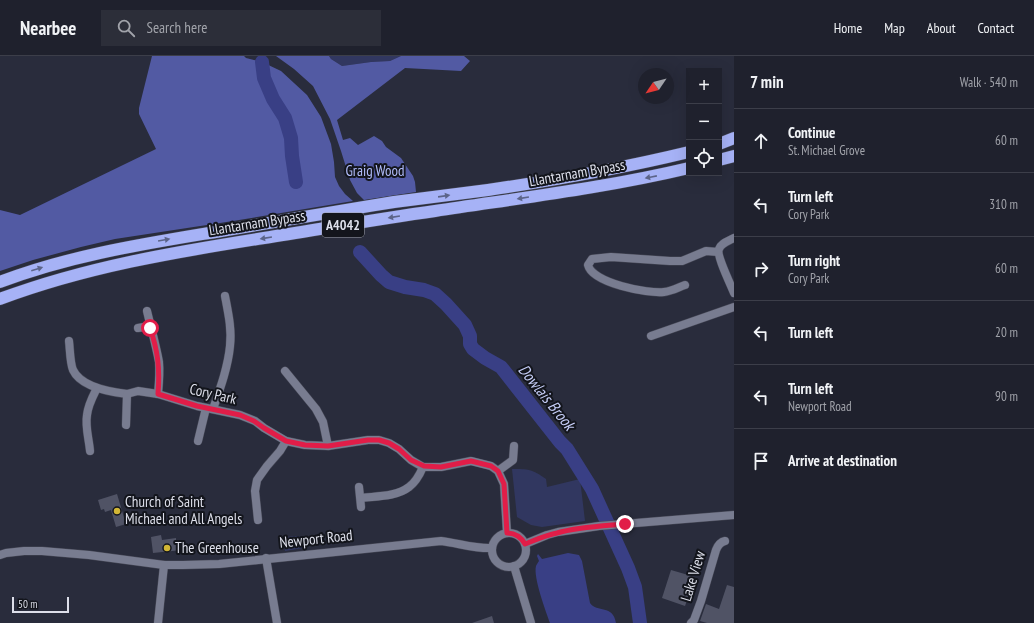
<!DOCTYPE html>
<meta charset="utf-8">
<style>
body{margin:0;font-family:"PT Sans Narrow",sans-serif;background:#2c2e39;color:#f1f3f6}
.controls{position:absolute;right:12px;top:12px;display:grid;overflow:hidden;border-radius:0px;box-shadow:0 4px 16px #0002}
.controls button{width:36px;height:36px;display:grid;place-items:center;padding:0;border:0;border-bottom:1px solid #3c3e49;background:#1f212d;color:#f1f3f6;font:20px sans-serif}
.compass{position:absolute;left:638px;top:12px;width:36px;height:36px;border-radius:50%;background:#1f212d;box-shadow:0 4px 16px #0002;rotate:235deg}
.scale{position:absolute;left:12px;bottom:10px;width:57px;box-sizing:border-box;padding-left:4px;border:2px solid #dddfea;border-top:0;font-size:11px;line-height:14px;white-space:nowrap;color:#dddfea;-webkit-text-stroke:3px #13151c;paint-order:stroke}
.stop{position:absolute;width:12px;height:12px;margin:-9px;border:3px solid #e11d48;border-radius:50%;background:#fff}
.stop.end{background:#e11d48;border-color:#fff;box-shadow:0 1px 4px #0008}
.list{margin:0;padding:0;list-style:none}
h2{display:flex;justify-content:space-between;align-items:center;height:52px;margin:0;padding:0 16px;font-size:17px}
h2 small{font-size:13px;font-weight:400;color:#a1a3aa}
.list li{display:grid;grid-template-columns:26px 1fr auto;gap:12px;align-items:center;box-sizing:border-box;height:64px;padding:0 16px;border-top:1px solid #3c3e49}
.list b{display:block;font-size:15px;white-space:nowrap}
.list p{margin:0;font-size:13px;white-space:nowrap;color:#a1a3aa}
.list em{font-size:13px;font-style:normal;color:#a1a3aa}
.icon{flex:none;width:22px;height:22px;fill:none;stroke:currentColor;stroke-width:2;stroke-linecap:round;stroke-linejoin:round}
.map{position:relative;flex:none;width:734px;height:567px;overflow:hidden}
header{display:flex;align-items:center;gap:24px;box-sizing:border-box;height:56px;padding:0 20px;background:#1f212d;border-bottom:1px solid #3c3e49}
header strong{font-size:19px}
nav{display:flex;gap:22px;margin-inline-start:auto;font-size:14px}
.search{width:280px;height:36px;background:#2c2e39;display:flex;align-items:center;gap:10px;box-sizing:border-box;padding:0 14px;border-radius:0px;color:#a1a3aa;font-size:15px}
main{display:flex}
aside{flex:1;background:#1f212d}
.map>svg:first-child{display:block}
</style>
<header>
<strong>Nearbee</strong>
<div class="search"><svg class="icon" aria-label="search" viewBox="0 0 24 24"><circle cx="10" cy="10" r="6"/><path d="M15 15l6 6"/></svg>Search here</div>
<nav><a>Home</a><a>Map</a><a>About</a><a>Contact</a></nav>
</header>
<main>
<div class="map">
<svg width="734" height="567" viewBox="0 0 734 567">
<rect width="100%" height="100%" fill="#292c3c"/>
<g fill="#313760">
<path d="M329 0H401L390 5 371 6 342 10 331 3Z"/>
<path d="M512 413C528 413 532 413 546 423L547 431 580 423 585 465 542 471 531 469 517 461Z"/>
<path d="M301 480 303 492 285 495 284 481Z"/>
</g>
<g fill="#525aa3">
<path d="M152 0H244L246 2 262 6 281 15 307 39 321 61 331 88 334 106 335 121 339 130 345 138 353 145 233 165 115 183 81 191 33 204 0 215V154L20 159 156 93 139 58V52Z"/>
<path d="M276 0H329L331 3 342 10 371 6 390 5 401 0H464L470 5 461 15 405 12 337 64 343 84 350 82 358 89 374 80 382 85 386 91 401 102 413 120 415 126 416 136 364 144 357 137 350 124 341 95 330 63 313 30 294 13Z"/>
</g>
<path fill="#393f85" d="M568 497 579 499 582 505 590 547C597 557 613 548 616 567H550C546 556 533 521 536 510 537 508 538 506 539 505L537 500 538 498 542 503Z"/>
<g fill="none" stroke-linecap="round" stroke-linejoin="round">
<g stroke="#393f85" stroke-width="14">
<path d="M262 6 264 22 273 43 285 62 291 82 292 100 296 126"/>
<path d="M360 196 381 219 389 226 405 231 424 234 435 238 446 248 465 269 470 280V288L473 293 485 302 501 311 560 386 567 393 592 433 628 512 635 531 640 567"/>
</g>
</g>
<g fill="#505365">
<path d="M117 438 126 468 116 471 111 454 105 456 104 453 101 454 98 444Z"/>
<path d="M161 479 162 484 176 482V488L181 487 182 494 153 497 151 481Z"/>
<path d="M671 514 695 521 685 550 662 542Z"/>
<path d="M727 529 734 531V567H707L700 565 706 548 719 553Z"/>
<path d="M492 560 494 567H472Z"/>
</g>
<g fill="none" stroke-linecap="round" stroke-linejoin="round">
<defs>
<g id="minor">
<path d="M734 182C729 185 721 187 719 193 716 199 731 229 734 237"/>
<path d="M685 229C679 231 672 235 664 236 648 238 592 227 588 209L592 203 611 201 670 205H682L706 195 718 196"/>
<path d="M147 255C151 272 156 289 159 306 160 317 159 327 158 338"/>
<path d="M138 272 150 270"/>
<path d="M651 280 734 251"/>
<path d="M69 285C70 293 70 307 73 314 81 331 110 336 127 338"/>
<path d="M285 315 316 353 323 366 328 390"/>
<path d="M213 353C220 333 228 311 230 290 232 273 228 256 225 240"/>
<path d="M126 369 127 338 138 335 158 338 197 350 240 359 255 365 264 372 286 385 305 389 328 390 368 384H379L389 387 399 393 411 404 423 411H441L471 405 491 410 498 415 504 428 507 477"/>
<path d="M198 385 206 352"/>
<path d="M90 395C89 383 85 371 87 359 88 349 93 340 97 332"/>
<path d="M498 415 513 404 514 390"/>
<path d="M359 431 361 451"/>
<path d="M361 442C376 440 396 441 409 431 416 426 420 418 423 411"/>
<path d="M258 464 255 435 257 424 267 410 280 395 286 385"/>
<circle cx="509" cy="494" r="17"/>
<path d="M525 488 547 479 558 476 599 470 734 459"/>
<path d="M0 499 6 497 24 495H42L89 499 164 509H183L219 508 441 485C458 487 475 493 492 492"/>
<path d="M266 502 277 567"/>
<path d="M514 510 531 567"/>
<path d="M158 567 164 509"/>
<path d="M691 567 694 564 701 545 716 494C718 489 720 486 725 485"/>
</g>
<g id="highway">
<path d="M719 88 734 82"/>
<path d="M719 104 734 100"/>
<path d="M0 226C73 198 150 187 227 174 282 165 338 155 394 146 425 142 457 138 488 134 556 124 623 112 689 96"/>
<path d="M0 243C85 211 175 196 264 182 321 173 378 163 435 155 520 142 605 132 689 112"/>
</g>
</defs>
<use href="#minor" stroke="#474957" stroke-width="9"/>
<use href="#highway" stroke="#474957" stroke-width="13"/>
<use href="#minor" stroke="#787c90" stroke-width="8"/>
<use href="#highway" stroke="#a6b2f6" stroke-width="12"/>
</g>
<defs><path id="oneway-solid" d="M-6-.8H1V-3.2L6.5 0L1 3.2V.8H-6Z"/></defs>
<g fill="#5c6489">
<use href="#oneway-solid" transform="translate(651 121) rotate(169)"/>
<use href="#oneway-solid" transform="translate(444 140) rotate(-8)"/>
<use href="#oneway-solid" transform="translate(523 142) rotate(171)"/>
<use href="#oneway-solid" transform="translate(394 161) rotate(171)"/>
<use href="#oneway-solid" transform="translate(266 182) rotate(171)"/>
<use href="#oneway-solid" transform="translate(164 184) rotate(-10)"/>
<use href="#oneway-solid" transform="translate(37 213) rotate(-17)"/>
</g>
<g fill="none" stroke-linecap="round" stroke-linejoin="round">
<path stroke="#e11d48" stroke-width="5" d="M150 272C158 295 160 313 158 338L197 350 240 359 254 365 264 372 286 385 305 389 328 390 368 384H379L389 387 399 393 411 404 424 410 441 411 471 405 491 410 498 415 504 428 507 477C516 477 521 481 525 488 535 484 546 479 557 477 578 471 603 470 625 468"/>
</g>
<g fill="#d2b635" stroke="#13151c" stroke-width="1.5">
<circle cx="117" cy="455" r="4"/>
<circle cx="167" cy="492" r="4"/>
</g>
<g text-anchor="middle" stroke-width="4" stroke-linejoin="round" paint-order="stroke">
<rect fill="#13151c" stroke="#a0a2ac" stroke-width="1" x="322" y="157" width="42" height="24" rx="3"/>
<g font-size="14" font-weight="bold" fill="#dddfea">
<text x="343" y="174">A4042</text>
</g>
<g font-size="15" fill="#b1bcfa" stroke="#13151c">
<text x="375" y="120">Graig Wood</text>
</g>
<g font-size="15" fill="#dddfea" stroke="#13151c">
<text transform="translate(577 117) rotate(-10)" y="5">Llantarnam Bypass</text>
<text transform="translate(257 167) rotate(-9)" y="5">Llantarnam Bypass</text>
<text transform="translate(213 338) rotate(13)" y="5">Cory Park</text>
<text transform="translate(316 483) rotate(-6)" y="5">Newport Road</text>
<text transform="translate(693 520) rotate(-73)" y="5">Lake View</text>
</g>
<g font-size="15" fill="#dddfea" stroke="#13151c" text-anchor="start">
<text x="125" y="451">Church of Saint<tspan x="125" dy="17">Michael and All Angels</tspan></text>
<text x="175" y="497">The Greenhouse</text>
</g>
<g font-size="16" font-style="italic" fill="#c6cef8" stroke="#13151c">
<text transform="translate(547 341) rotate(51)" y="6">Dowlais Brook</text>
</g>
</g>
</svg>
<div class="controls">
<button>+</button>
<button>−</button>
<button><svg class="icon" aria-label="locate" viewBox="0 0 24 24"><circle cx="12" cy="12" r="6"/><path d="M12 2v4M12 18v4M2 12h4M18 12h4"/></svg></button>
</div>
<svg class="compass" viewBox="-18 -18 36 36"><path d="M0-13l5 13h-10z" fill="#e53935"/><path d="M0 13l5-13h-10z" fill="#a1a3aa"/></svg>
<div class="scale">50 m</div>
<div class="stop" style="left:150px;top:272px"></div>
<div class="stop end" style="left:625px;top:468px"></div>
</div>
<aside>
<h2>7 min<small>Walk · 540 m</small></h2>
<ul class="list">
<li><svg class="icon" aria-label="ahead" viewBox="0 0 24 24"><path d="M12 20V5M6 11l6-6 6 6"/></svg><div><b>Continue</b><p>St. Michael Grove</p></div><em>60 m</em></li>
<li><svg class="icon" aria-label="left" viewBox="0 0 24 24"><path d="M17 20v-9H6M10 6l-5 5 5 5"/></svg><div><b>Turn left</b><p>Cory Park</p></div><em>310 m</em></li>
<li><svg class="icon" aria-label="right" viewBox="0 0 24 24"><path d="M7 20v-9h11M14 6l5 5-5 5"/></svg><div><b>Turn right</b><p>Cory Park</p></div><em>60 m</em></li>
<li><svg class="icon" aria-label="left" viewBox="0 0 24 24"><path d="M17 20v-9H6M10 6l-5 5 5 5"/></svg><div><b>Turn left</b></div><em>20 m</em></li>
<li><svg class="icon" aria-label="left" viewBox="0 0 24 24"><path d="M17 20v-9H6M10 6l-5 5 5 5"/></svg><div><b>Turn left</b><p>Newport Road</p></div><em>90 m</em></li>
<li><svg class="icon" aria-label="arrive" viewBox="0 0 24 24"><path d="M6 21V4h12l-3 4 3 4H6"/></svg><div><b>Arrive at destination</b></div></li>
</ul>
</aside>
</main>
